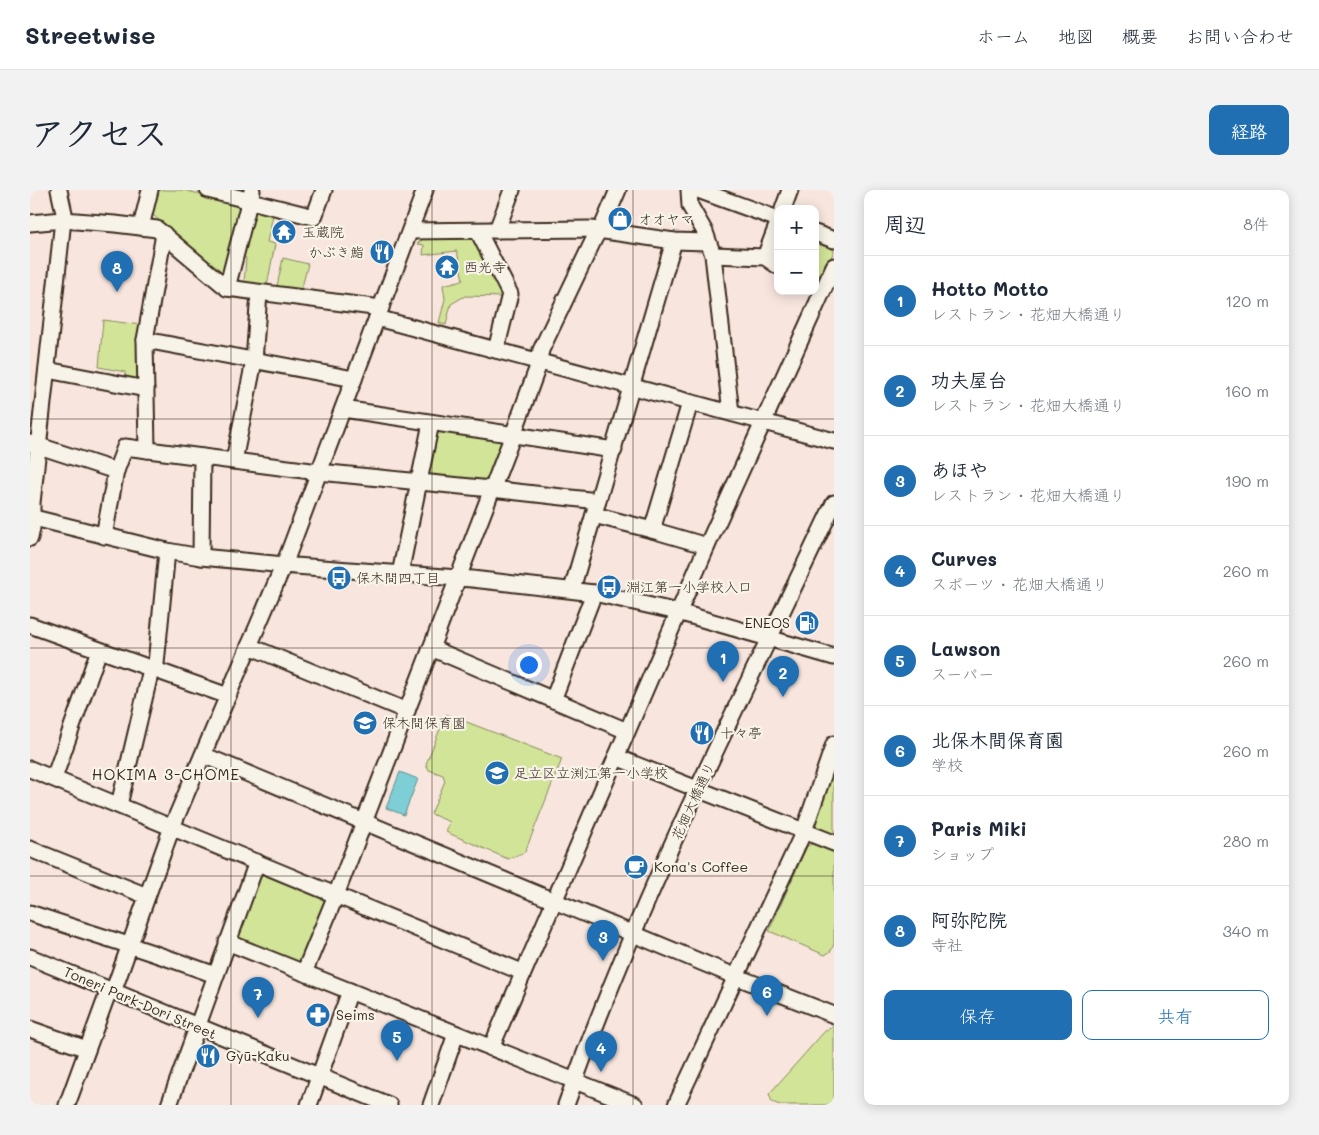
<!DOCTYPE html>
<html lang="ja">
<meta charset="utf-8">
<style>
body{margin:0;font-family:Mali,"Klee One",sans-serif;background:#f2f2f3;color:#1f2937}
.controls{position:absolute;right:15px;top:15px;display:grid;overflow:hidden;border-radius:10px;box-shadow:0 2px 12px #0003}
.controls button{width:45px;height:45px;display:grid;place-items:center;padding:0;border:0;border-bottom:1px solid #e0e1e3;background:#fff;color:#1f2937;font:25px sans-serif}
.you{position:absolute;left:498px;top:474px;width:18px;height:18px;margin:-12px;border:4px solid #fff;border-radius:50%;background:#1a73e8;box-shadow:0 0 0 8px #1a73e833}
.badge{display:grid;place-items:center;width:32px;height:32px;border-radius:50%;background:#1f6fb2;color:#fff;font-size:16px;font-weight:700}
.pin{position:absolute;translate:-50% -41px;filter:drop-shadow(0 1px 2px #0008)}
.pin::after{content:'';position:absolute;top:26px;width:18px;height:15px;background:inherit;clip-path:polygon(0 0,100% 0,50% 100%)}
.list{margin:0;padding:0;list-style:none}
h2{display:flex;justify-content:space-between;align-items:center;height:65px;margin:0;padding:0 20px;font-size:21px}
h2 small{font-size:16px;font-weight:400;color:#747a83}
.list li{display:grid;grid-template-columns:32px 1fr auto;gap:15px;align-items:center;box-sizing:border-box;height:90px;padding:0 20px;border-top:1px solid #e0e1e3}
.list b{display:block;font-size:19px;white-space:nowrap}
.list p{margin:0;font-size:16px;white-space:nowrap;color:#747a83}
.list em{font-size:16px;font-style:normal;color:#747a83}
.actions{display:flex;gap:10px;padding:15px 20px}
.actions a{flex:1;padding:11px 0;border:1px solid #1f6fb2;border-radius:10px;text-align:center;font-size:18px;color:#1f6fb2}
.actions .main{background:#1f6fb2;color:#fff}
.map{position:relative;flex:none;width:804px;height:915px;overflow:hidden;border-radius:10px}
header{display:flex;align-items:center;gap:30px;box-sizing:border-box;height:70px;padding:0 25px;background:#fff;border-bottom:1px solid #e0e1e3}
header strong{font-size:24px}
nav{display:flex;gap:28px;margin-inline-start:auto;font-size:18px}
.intro{display:flex;align-items:center;justify-content:space-between;box-sizing:border-box;height:120px;padding:0 30px}
h1{margin:0;font-size:35px}
.button{padding:12px 22px;border-radius:10px;background:#1f6fb2;color:#fff;font-size:18px;font-weight:700}
main{display:flex;gap:30px;padding:0 30px}
aside{flex:1;background:#fff;border-radius:10px;box-shadow:0 2px 12px #0003}
.map>svg:first-child{display:block}
</style>
<header>
<strong>Streetwise</strong>
<nav><a>ホーム</a><a>地図</a><a>概要</a><a>お問い合わせ</a></nav>
</header>
<div class="intro"><h1>アクセス</h1><a class="button">経路</a></div>
<main>
<div class="map">
<svg width="804" height="915" viewBox="0 0 804 915">
<rect width="100%" height="100%" fill="#f8e6de"/>
<filter id="ink" filterUnits="userSpaceOnUse"><feTurbulence type="fractalNoise" baseFrequency=".02" numOctaves="2"/><feDisplacementMap in="SourceGraphic" scale="10" xChannelSelector="R" yChannelSelector="G"/><feConvolveMatrix kernelMatrix="1 2 1 2 8 2 1 2 1" color-interpolation-filters="sRGB"/></filter>
<g filter="url(#ink)">
<g fill="#d1e498" stroke="#86875b">
<path d="M128 0H154L207 14 210 19 194 84H190L123 25 122 22Z"/>
<path d="M227 21 243 25 237 52 245 54 237 96 214 93 216 68 212 66 223 22Z"/>
<path d="M393 49H441L447 53 474 107 435 106 421 114 416 135 409 133 415 109 413 95 433 90 427 61 393 65 394 55 387 54Z"/>
<path d="M785 51 802 58 804 61 790 92 785 93Z"/>
<path d="M253 68 278 74 271 101 247 96Z"/>
<path d="M73 130 111 135 108 153 107 190 95 189V182L69 177Z"/>
<path d="M411 239 472 249 473 252 457 292 399 289 396 284 405 242Z"/>
<path d="M416 524 532 569 495 662 478 669 416 642 420 632 401 624 415 591 413 585 399 580 396 574Z"/>
<path d="M804 572V644L782 635Z"/>
<path d="M782 654 804 663V754L801 761 795 765 739 741 777 656Z"/>
<path d="M233 683 293 708 295 712 272 770 267 773 207 748 229 685Z"/>
<path d="M804 836V915H750L742 912 739 904 795 841Z"/>
</g>
<path fill="#7dced5" stroke="#638c8c" d="M370 582 388 589 374 625 356 618Z"/>
<g fill="none" stroke-linecap="round" stroke-linejoin="round">
<defs>
<g id="minor">
<path d="M178 0 284 27 294 0"/>
<path d="M659 0 660 16 675 42 683 65 701 223"/>
<path d="M668 0 748 29"/>
<path d="M753 19 760 0"/>
<path d="M0 33 33 30 85 34 127 39 197 98 351 118"/>
<path d="M111 37 120 0"/>
<path d="M467 40 482 0"/>
<path d="M380 41 561 39 644 51 677 52"/>
<path d="M448 41 480 104 466 160"/>
<path d="M785 43 804 50"/>
<path d="M683 65 735 67 748 76"/>
<path d="M735 67 748 33"/>
<path d="M197 98 222 1"/>
<path d="M347 128 804 251"/>
<path d="M115 150 324 189"/>
<path d="M17 180 116 199"/>
<path d="M313 219 584 260"/>
<path d="M0 253 86 281"/>
<path d="M117 260 115 150 134 44"/>
<path d="M204 271 224 171 229 103"/>
<path d="M564 325 622 340 660 213"/>
<path d="M0 327 137 361 171 367 265 376 442 389 564 403 648 422 804 467"/>
<path d="M622 340 677 356"/>
<path d="M74 346 86 281 95 257 289 282 461 299 568 311"/>
<path d="M0 348 2 338V313L33 30 34 23 29 0"/>
<path d="M171 367 172 267"/>
<path d="M370 384 401 233"/>
<path d="M542 399 644 51"/>
<path d="M0 435 198 506"/>
<path d="M219 456 377 521"/>
<path d="M401 458 597 541"/>
<path d="M523 510 564 403"/>
<path d="M173 565 707 787 804 825"/>
<path d="M586 567 804 653"/>
<path d="M0 579 492 782"/>
<path d="M24 588 69 460"/>
<path d="M89 615 120 484 126 474 137 361"/>
<path d="M0 659 117 706"/>
<path d="M0 723C62 744 124 762 185 785"/>
<path d="M197 752 605 915"/>
<path d="M0 767 359 915"/>
<path d="M274 783 306 705 483 245 507 179 511 160 565 47 573 35 588 0"/>
<path d="M83 802 142 637 257 367 395 0"/>
<path d="M0 839 57 859"/>
<path d="M461 858 677 356 804 76"/>
<path d="M37 915 79 800"/>
<path d="M139 915 227 672"/>
<path d="M279 915 320 801"/>
<path d="M401 915 426 844"/>
<path d="M536 915C609 708 710 511 804 313"/>
<path d="M646 915 774 641 804 554"/>
</g>
</defs>
<use href="#minor" stroke="#3b2a1e" stroke-width="19"/>
<use href="#minor" stroke="#f7f3e8" stroke-width="15"/>
</g>
</g>
<path fill="none" stroke="#3b2a1e" stroke-width="1" stroke-opacity="0.55" d="M201 0V915M402 0V915M603 0V915M0 229H804M0 458H804M0 686H804"/>
<defs>
<symbol id="shop-disc" viewBox="-11 -11 22 22"><circle r="9.5" fill="#1f6fb2" stroke="#f7f3e8"/><path d="M-5-2.5h2.3a2.7 3.5 0 0 1 5.4 0H5L5.5 6h-11ZM-1.5-2.5h3a1.5 2.3 0 0 0-3 0Z" fill="#fff"/></symbol>
<symbol id="temple-disc" viewBox="-11 -11 22 22"><circle r="9.5" fill="#1f6fb2" stroke="#f7f3e8"/><path d="M0-6L5-2H3V0L6.5 2.5H4V6H1.5V3h-3V6H-4V2.5H-6.5L-3 0V-2H-5Z" fill="#fff"/></symbol>
<symbol id="restaurant-disc" viewBox="-11 -11 22 22"><circle r="9.5" fill="#1f6fb2" stroke="#f7f3e8"/><path d="M-5-6h1v4h1v-4h1v4h1v-4h1v5L-1.5 .5V6h-2V.5L-5-1ZM5-6V6H3V1.5H1.5Q1.5-4 5-6Z" fill="#fff"/></symbol>
<symbol id="bus-disc" viewBox="-11 -11 22 22"><circle r="9.5" fill="#1f6fb2" stroke="#f7f3e8"/><path d="M-5-6H5V4H4V6H2V4H-2V6H-4V4H-5ZM-3.5-4V0h7V-4ZM-3.5 1.2v1.5H-2V1.2ZM2 1.2v1.5H3.5V1.2Z" fill="#fff"/></symbol>
<symbol id="fuel-disc" viewBox="-11 -11 22 22"><circle r="9.5" fill="#1f6fb2" stroke="#f7f3e8"/><path d="M-5.5-6h7V0h2V4h1.3V-2.5L3-4.5l.8-.8L6-3V5H2.5V1h-1V6h-7ZM-4.2-4.7v3.2H.2V-4.7Z" fill="#fff"/></symbol>
<symbol id="school-disc" viewBox="-11 -11 22 22"><circle r="9.5" fill="#1f6fb2" stroke="#f7f3e8"/><path d="M0-5L7-2L0 1L-7-2ZM-4 1L0 2.5L4 1V4Q0 6-4 4Z" fill="#fff"/></symbol>
<symbol id="cafe-disc" viewBox="-11 -11 22 22"><circle r="9.5" fill="#1f6fb2" stroke="#f7f3e8"/><path d="M-5.5-4.5H6V0H3Q3 3.5 0 3.5H-2.5Q-5.5 3.5-5.5 0ZM3-3.2v2h1.7v-2ZM-6 4.5H4V6H-6Z" fill="#fff"/></symbol>
<symbol id="pharmacy-disc" viewBox="-11 -11 22 22"><circle r="9.5" fill="#1f6fb2" stroke="#f7f3e8"/><path d="M-2-6h4v4h4v4h-4v4h-4v-4h-4v-4h4Z" fill="#fff"/></symbol>
</defs>
<g fill-rule="evenodd">
<use href="#shop-disc" x="576" y="15" width="28" height="28"/>
<use href="#temple-disc" x="240" y="28" width="28" height="28"/>
<use href="#restaurant-disc" x="338" y="48" width="28" height="28"/>
<use href="#temple-disc" x="403" y="63" width="28" height="28"/>
<use href="#bus-disc" x="295" y="374" width="28" height="28"/>
<use href="#bus-disc" x="565" y="383" width="28" height="28"/>
<use href="#fuel-disc" x="763" y="419" width="28" height="28"/>
<use href="#school-disc" x="321" y="519" width="28" height="28"/>
<use href="#restaurant-disc" x="658" y="529" width="28" height="28"/>
<use href="#school-disc" x="453" y="569" width="28" height="28"/>
<use href="#cafe-disc" x="592" y="663" width="28" height="28"/>
<use href="#pharmacy-disc" x="274" y="811" width="28" height="28"/>
<use href="#restaurant-disc" x="164" y="852" width="28" height="28"/>
</g>
<g text-anchor="middle" stroke-width="4.5" stroke-linejoin="round" paint-order="stroke">
<g font-size="14" fill="#3b2a1e" stroke="#f7f3e8" text-anchor="start">
<text x="608" y="34">オオヤマ</text>
<text x="272" y="47">玉蔵院</text>
<text x="334" y="67" text-anchor="end">かぶき鮨</text>
<text x="434" y="82">西光寺</text>
<text x="326" y="393">保木間四丁目</text>
<text x="596" y="402">淵江第一小学校入口</text>
<text x="760" y="438" text-anchor="end">ENEOS</text>
<text x="352" y="538">保木間保育園</text>
<text x="690" y="548">十々亭</text>
<text x="484" y="588">足立区立渕江第一小学校</text>
<text x="624" y="682">Kona's Coffee</text>
<text x="306" y="830">Seims</text>
<text x="196" y="871">Gyū-Kaku</text>
</g>
<g font-size="14" fill="#3b2a1e" stroke="#f7f3e8">
<text transform="translate(663 611) rotate(-65)" y="5">花畑大橋通り</text>
<text transform="translate(110 813) rotate(23)" y="5">Toneri Park-Dori Street</text>
</g>
<g font-size="15" letter-spacing="1" fill="#3b2a1e" stroke="#f7f3e8">
<text x="136" y="590">HOKIMA 3-CHOME</text>
</g>
</g>
</svg>
<div class="controls">
<button>+</button>
<button>−</button>
</div>
<div class="you"></div>
<div class="pin badge" style="left:693px;top:492px">1</div>
<div class="pin badge" style="left:753px;top:507px">2</div>
<div class="pin badge" style="left:573px;top:771px">3</div>
<div class="pin badge" style="left:571px;top:882px">4</div>
<div class="pin badge" style="left:367px;top:871px">5</div>
<div class="pin badge" style="left:737px;top:826px">6</div>
<div class="pin badge" style="left:228px;top:828px">7</div>
<div class="pin badge" style="left:87px;top:102px">8</div>
</div>
<aside>
<h2>周辺<small>8件</small></h2>
<ul class="list">
<li><span class="badge">1</span><div><b>Hotto Motto</b><p>レストラン · 花畑大橋通り</p></div><em>120 m</em></li>
<li><span class="badge">2</span><div><b>功夫屋台</b><p>レストラン · 花畑大橋通り</p></div><em>160 m</em></li>
<li><span class="badge">3</span><div><b>あほや</b><p>レストラン · 花畑大橋通り</p></div><em>190 m</em></li>
<li><span class="badge">4</span><div><b>Curves</b><p>スポーツ · 花畑大橋通り</p></div><em>260 m</em></li>
<li><span class="badge">5</span><div><b>Lawson</b><p>スーパー</p></div><em>260 m</em></li>
<li><span class="badge">6</span><div><b>北保木間保育園</b><p>学校</p></div><em>260 m</em></li>
<li><span class="badge">7</span><div><b>Paris Miki</b><p>ショップ</p></div><em>280 m</em></li>
<li><span class="badge">8</span><div><b>阿弥陀院</b><p>寺社</p></div><em>340 m</em></li>
</ul>
<div class="actions"><a class="main">保存</a><a>共有</a></div>
</aside>
</main>
